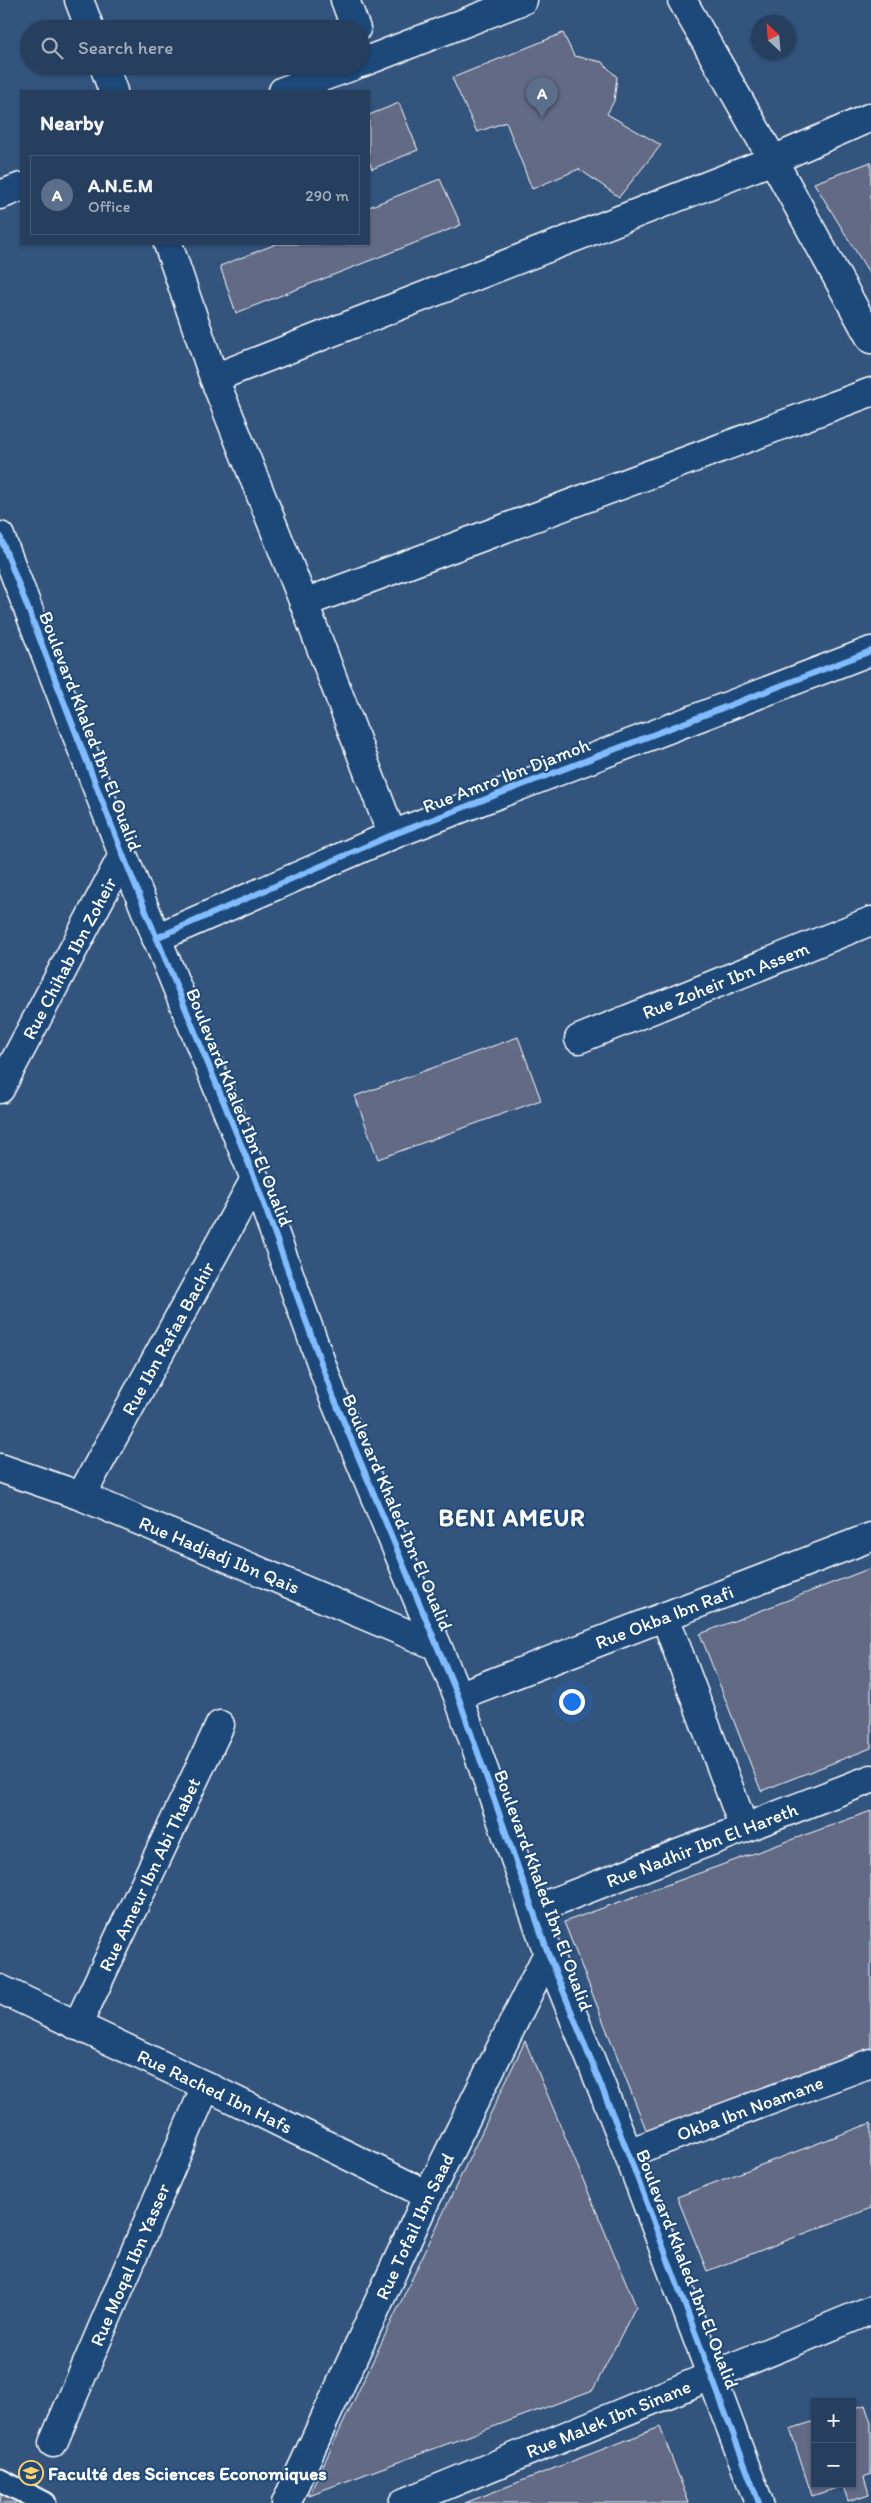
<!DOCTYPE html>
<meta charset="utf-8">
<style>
body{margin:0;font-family:Itim,sans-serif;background:#324a67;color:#f1f3f6}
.controls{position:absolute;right:15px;bottom:15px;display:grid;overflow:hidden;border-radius:0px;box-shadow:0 1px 4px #0004}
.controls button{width:45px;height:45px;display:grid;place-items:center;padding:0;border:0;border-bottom:1px solid #425873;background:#263f5e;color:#f1f3f6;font:25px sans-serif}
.compass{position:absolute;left:751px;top:15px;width:45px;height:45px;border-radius:50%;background:#263f5e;box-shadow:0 1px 4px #0004;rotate:334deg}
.you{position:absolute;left:571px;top:1701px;width:18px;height:18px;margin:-12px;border:4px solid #fff;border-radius:50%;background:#1a73e8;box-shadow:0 0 0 8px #1a73e833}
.badge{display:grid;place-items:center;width:32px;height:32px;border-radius:50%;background:#8c9099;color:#fff;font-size:16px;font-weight:700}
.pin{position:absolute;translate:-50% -41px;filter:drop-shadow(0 1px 2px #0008)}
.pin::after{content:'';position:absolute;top:26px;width:18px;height:15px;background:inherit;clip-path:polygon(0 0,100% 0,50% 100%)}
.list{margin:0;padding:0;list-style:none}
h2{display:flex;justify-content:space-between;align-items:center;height:65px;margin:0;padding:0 20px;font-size:21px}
h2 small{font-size:16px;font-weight:400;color:#a4afbc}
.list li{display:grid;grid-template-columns:32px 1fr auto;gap:15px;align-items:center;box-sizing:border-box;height:80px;margin:0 10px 10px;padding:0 10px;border:1px solid #425873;border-radius:0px}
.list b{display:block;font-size:19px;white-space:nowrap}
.list p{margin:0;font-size:16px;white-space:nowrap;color:#a4afbc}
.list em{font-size:16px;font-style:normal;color:#a4afbc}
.icon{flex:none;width:28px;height:28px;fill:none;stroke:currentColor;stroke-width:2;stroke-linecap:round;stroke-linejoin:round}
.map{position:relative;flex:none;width:871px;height:2503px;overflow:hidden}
.search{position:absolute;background:#263f5e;box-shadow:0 1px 4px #0004;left:20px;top:20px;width:350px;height:55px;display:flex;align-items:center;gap:12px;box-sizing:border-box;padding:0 18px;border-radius:28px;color:#a4afbc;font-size:19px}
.panel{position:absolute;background:#263f5e;box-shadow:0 1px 4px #0004;left:20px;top:90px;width:350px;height:155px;border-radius:0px}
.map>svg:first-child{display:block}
</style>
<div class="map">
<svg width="871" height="2503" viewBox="0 0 871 2503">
<rect width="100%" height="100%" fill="#33547d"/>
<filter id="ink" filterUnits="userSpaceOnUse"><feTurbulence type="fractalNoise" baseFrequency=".02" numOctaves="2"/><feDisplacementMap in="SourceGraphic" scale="10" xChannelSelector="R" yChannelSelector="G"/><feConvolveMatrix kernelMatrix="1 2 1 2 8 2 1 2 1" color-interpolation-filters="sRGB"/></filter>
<g filter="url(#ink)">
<g fill="#626a85" stroke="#fff">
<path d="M563 33 574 56 602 62 617 77 614 101 607 114 661 145 619 197 579 169 532 189 506 122 477 132 452 78Z"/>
<path d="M399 103 418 150 372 169 369 160V115Z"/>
<path d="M871 162V276L814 183Z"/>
<path d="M440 179 461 225 236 313 220 266 276 244H369V207Z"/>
<path d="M518 1037 541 1100 378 1159 355 1096Z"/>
<path d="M871 1568V1748L761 1791 700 1634Z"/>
<path d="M871 1811V2054L649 2137 564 1922Z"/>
<path d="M525 2041 636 2306 593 2390 309 2495Z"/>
<path d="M871 2123V2208L707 2271 677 2197Z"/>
<path d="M865 2405 871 2423V2474L864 2477 869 2494 848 2501 843 2486 812 2496 790 2429 815 2421V2484H852V2409Z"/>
<path d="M660 2427 689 2503H465Z"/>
<path d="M2 2488 22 2503H0Z"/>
</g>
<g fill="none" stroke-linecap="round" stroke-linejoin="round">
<defs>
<path id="service" d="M0 2480 45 2503"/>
<g id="minor">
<path d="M79 0 90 29"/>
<path d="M345 0 356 29"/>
<path d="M682 0 773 160 871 339"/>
<path d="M361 63 523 0"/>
<path d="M104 66 113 91"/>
<path d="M283 91 353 66"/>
<path d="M0 195 21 187"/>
<path d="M168 244 214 378 304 603 392 835"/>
<path d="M214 378 773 160 871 117"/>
<path d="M0 536 123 855 255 1179 333 1396 458 1696 548 1953 628 2153 759 2503"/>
<path d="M304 603 871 392"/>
<path d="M156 938 392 835 871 651"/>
<path id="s1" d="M579 1039 871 921"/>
<path id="s2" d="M0 1089 123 855"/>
<path id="s3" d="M0 1468 81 1496 437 1646"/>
<path id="s4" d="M81 1496 255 1179"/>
<path d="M665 1617 744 1828"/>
<path id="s5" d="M458 1696 871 1537"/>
<path id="s6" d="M533 1910 871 1779"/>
<path id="s7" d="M0 1989 206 2086 428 2195"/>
<path id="s8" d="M77 2026 220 1725"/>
<path id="s9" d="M628 2153 871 2063"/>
<path id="s10" d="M53 2443 206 2086"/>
<path id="s11" d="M286 2503 428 2195 548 1953"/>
<path id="s12" d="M403 2503 871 2310"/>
</g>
</defs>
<use href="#service" stroke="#fff" stroke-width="25"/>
<use href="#minor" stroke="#fff" stroke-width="31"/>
<use href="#service" stroke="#1f4a7a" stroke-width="21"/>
<use href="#minor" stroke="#1f4a7a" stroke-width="28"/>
<defs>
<g id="cycleway">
<path d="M0 536 123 855 255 1179 333 1396 458 1696 548 1953 628 2153 759 2503"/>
<path d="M156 938 392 835 871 651"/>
</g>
</defs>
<use href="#cycleway" stroke="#1f4a7a" stroke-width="9"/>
<use href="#cycleway" stroke="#80bcff" stroke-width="6"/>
</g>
</g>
<defs>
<symbol id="university-ring" viewBox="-11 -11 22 22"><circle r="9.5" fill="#1f4a7a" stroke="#ffd166" stroke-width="1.5"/><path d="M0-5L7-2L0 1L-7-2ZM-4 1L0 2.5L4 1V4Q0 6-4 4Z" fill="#ffd166"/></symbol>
</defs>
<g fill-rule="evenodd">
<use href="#university-ring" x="17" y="2459" width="28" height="28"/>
</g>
<g text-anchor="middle" stroke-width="4" stroke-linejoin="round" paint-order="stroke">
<g font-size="19" fill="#fff" stroke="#1f4a7a">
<text transform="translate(91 731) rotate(69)" y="7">Boulevard Khaled Ibn El Oualid</text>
<text transform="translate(506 775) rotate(-21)" y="7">Rue Amro Ibn Djamoh</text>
<text dy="7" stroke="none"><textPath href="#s2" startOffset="148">Rue Chihab Ibn Zoheir</textPath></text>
<text dy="7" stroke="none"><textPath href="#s1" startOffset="158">Rue Zoheir Ibn Assem</textPath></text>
<text transform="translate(240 1107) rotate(68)" y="7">Boulevard Khaled Ibn El Oualid</text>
<text dy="7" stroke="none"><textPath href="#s4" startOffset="180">Rue Ibn Rafaa Bachir</textPath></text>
<text transform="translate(398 1512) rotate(67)" y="7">Boulevard Khaled Ibn El Oualid</text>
<text dy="7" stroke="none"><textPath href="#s3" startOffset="236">Rue Hadjadj Ibn Qais</textPath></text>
<text dy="7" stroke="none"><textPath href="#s5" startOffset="221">Rue Okba Ibn Rafi</textPath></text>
<text dy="7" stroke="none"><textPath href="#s6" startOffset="181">Rue Nadhir Ibn El Hareth</textPath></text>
<text dy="7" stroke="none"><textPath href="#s8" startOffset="168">Rue Ameur Ibn Abi Thabet</textPath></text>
<text transform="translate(544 1890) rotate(70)" y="7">Boulevard Khaled Ibn El Oualid</text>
<text dy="7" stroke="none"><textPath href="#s7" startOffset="238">Rue Rached Ibn Hafs</textPath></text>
<text dy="7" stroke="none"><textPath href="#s9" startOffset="130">Okba Ibn Noamane</textPath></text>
<text dy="7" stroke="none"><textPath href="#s11" startOffset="305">Rue Tofail Ibn Saad</textPath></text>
<text dy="7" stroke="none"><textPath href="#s10" startOffset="194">Rue Moqal Ibn Yasser</textPath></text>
<text transform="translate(688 2269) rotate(69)" y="7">Boulevard Khaled Ibn El Oualid</text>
<text dy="7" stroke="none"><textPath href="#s12" startOffset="222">Rue Malek Ibn Sinane</textPath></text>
</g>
<g font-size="19" font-weight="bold" fill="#fff" stroke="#1f4a7a" text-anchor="start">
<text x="48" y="2480">Faculté des Sciences Economiques</text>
</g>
<g font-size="24" font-weight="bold" letter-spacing="1" fill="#fff" stroke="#1f4a7a">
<text x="512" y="1526">BENI AMEUR</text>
</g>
</g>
</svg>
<div class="controls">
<button>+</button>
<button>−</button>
</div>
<svg class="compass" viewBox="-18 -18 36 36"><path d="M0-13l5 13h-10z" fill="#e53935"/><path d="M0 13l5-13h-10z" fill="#a4afbc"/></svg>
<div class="you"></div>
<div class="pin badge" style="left:542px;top:118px;background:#5c6f8a">A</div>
<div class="search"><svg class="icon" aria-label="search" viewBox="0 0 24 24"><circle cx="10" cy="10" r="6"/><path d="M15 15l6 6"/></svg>Search here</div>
<section class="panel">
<h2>Nearby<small></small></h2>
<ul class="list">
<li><span class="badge" style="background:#5c6f8a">A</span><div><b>A.N.E.M</b><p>Office</p></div><em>290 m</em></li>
</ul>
</section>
</div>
